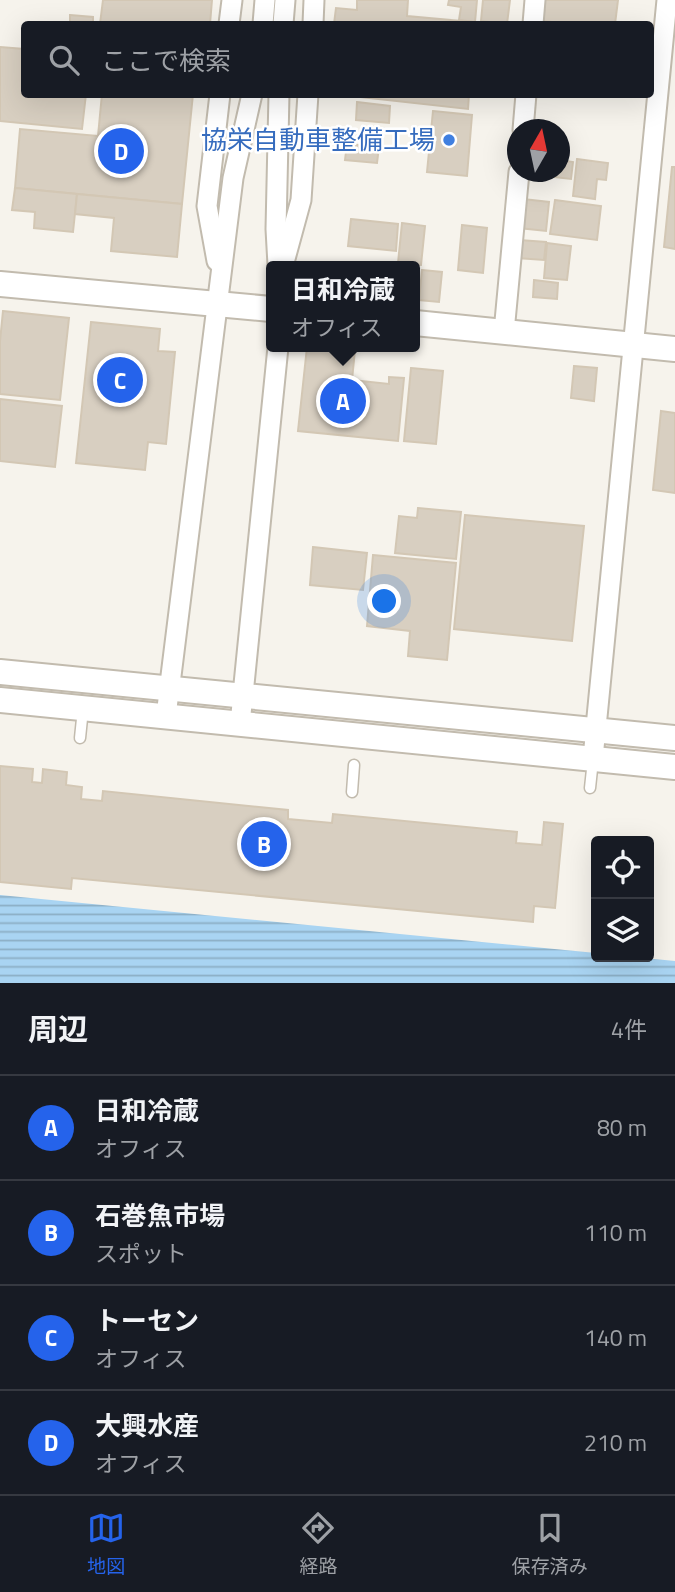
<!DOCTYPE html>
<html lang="ja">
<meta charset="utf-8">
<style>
body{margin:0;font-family:"Titillium Web","Noto Sans JP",sans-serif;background:#242831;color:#f1f3f6}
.controls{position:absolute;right:21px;bottom:21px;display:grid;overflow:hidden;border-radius:7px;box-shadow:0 7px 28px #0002}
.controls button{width:63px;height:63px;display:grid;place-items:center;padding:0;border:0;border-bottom:2px solid #363941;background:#171b24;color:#f1f3f6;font:35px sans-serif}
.compass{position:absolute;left:507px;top:119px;width:63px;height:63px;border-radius:50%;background:#171b24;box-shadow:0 7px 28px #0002;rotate:9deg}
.you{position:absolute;left:385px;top:602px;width:24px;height:24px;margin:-18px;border:5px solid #fff;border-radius:50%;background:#1a73e8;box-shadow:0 0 0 10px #1a73e833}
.badge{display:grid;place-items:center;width:46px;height:46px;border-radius:50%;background:#2563eb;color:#fff;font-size:23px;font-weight:700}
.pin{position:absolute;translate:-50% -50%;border:4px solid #fff;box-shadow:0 2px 7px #0006}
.popup{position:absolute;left:266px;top:261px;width:154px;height:91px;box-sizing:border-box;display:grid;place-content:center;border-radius:7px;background:#171b24;filter:drop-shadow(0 2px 5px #0005);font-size:23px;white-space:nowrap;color:#9ea1a6}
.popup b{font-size:26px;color:#f1f3f6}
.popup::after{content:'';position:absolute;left:50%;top:100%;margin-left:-14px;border:14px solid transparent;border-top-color:#171b24}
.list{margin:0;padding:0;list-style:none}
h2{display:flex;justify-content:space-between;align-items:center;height:91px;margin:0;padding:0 28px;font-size:30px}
h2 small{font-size:23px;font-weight:400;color:#9ea1a6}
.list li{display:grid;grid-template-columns:46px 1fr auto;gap:21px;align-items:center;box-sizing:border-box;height:105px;padding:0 28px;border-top:2px solid #363941}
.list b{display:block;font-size:26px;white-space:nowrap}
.list p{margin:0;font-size:23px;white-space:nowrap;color:#9ea1a6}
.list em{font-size:23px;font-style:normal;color:#9ea1a6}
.icon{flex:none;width:38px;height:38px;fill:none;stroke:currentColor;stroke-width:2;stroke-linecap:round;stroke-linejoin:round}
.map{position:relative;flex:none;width:675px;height:983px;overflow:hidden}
.search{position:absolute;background:#171b24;box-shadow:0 7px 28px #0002;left:21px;right:21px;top:21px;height:77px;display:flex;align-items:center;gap:18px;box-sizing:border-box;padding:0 24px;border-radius:7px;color:#9ea1a6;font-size:26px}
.sheet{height:511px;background:#171b24}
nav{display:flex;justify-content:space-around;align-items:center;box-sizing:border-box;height:98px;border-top:2px solid #363941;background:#171b24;font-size:19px;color:#9ea1a6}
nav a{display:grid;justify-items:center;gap:4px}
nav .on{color:#2563eb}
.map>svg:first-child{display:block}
</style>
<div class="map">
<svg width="675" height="983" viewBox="0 0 675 983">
<defs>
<pattern id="water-rules" width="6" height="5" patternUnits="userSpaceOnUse" patternTransform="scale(1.75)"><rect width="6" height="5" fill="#a9d4f2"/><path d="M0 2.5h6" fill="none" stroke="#8caec5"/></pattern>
</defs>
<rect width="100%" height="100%" fill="#f6f3ec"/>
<path fill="url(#water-rules)" d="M0 895 596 953V957H633L675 961V983H0Z"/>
<g fill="#d8cfc1" stroke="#d3c7b4" stroke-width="2">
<path d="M103 0H212L210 24H100Z"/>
<path d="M357 0H408L407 16 450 20 449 24H334L336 8 357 10Z"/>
<path d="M449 0H477L475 22 459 20 461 7 448 5Z"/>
<path d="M483 0H510L507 24 481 21Z"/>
<path d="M543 0H618L615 24H575L541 21Z"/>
<path d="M70 15 93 17V24H70Z"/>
<path d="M450 20 473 22V24H449Z"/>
<path d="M0 47 24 49V94H86L82 129 0 121Z"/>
<path d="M102 94H193L182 204 15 188 20 129 98 136Z"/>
<path d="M333 94H469L468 109Z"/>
<path d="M357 102 390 106 389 123 356 120Z"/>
<path d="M433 111 472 115 467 176 427 172Z"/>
<path d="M347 144 379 147 377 163 345 160Z"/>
<path d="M577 159 608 163 606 180 597 179 595 199 573 196Z"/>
<path d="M560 160 573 162 571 179 535 175 536 172H560Z"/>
<path d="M672 167H675V249L664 247Z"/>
<path d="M15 188 77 194 73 232 34 228 35 212 12 210Z"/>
<path d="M77 194 182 204 177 257 111 251 114 218 75 214Z"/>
<path d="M523 199 549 202 546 231 519 228Z"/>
<path d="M555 200 601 206 597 240 550 234Z"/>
<path d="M351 219 398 224 396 251 348 246Z"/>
<path d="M402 223 425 226 421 265 398 263Z"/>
<path d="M462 225 487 228 483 273 458 270Z"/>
<path d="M519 240 546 242 544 260 517 258Z"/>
<path d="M547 243 571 246 567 280 544 278Z"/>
<path d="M422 270 442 272 439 302 419 300Z"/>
<path d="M534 280 558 283 557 299 533 297Z"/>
<path d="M3 311 69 318 60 400 0 394V341Z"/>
<path d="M91 322 160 329 158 351 175 352 166 444 148 442 145 470 76 463Z"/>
<path d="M307 347 355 350 352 380 389 384V377L404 378 398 441 298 431Z"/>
<path d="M574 366 597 368 594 401 571 398Z"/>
<path d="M411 368 443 371 436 444 404 441Z"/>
<path d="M0 399 62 406 55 467 0 461Z"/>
<path d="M661 411 675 413V493L653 490Z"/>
<path d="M418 508 461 512 456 559 395 553 399 516 417 518Z"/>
<path d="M465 515 584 526 572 641 454 629Z"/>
<path d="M313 547 367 553 363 590 310 585Z"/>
<path d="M373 555 456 563 447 660 408 656 410 631 367 626Z"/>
<path d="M0 766 33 769 32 782 42 783 43 769 67 772 66 785 82 787 81 799 102 801 103 791 288 810V819L332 823 333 814 517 832 516 843 542 845 544 822 563 824 555 908 534 906 533 922 72 878 71 889 0 882Z"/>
</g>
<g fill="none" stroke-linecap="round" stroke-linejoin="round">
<defs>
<g id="service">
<path d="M80 738 83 709"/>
<path d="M590 788 593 760"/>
<path d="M352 792 354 765"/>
</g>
<g id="minor">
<path d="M229 24 232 0"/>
<path d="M263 24 265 0"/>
<path d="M283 24 285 0"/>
<path d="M313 24 314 0"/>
<path d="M533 24 535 0"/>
<path d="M523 130 526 94"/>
<path d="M217 261 207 206 220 94"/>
<path d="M278 265 276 229 279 94"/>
<path d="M283 266 301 200 308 94"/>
<path d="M504 332 519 172"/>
<path d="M166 716 233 178 252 94"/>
<path d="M240 724 278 347"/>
<path d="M593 758 667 0"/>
</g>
<g id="tertiary">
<path d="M0 284 271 309"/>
<path d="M415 323 675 349"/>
<path d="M0 672 675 738"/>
<path d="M0 700 675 767"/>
</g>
</defs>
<use href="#service" stroke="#c2bbae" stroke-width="13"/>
<use href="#minor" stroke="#c2bbae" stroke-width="23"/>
<use href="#tertiary" stroke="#c2bbae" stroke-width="28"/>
<use href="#service" stroke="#fff" stroke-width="10"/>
<use href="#minor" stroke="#fff" stroke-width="19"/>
<use href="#tertiary" stroke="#fff" stroke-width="24"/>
</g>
<circle fill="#3f7fe0" stroke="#fff" stroke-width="2.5" cx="449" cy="140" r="7"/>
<g text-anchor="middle" stroke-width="5" stroke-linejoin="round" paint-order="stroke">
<g font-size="26" fill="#366cbe" stroke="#fff" text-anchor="end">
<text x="435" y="149">協栄自動車整備工場</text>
</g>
</g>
</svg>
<div class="controls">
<button><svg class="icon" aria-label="locate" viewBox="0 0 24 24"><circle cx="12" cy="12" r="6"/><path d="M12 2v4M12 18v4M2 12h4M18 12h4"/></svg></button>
<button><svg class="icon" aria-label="layers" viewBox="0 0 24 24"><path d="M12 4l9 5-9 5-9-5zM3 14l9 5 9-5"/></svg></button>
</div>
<svg class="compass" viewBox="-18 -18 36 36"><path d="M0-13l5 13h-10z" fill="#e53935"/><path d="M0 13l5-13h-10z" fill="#9ea1a6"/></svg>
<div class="you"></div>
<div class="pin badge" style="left:343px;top:401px">A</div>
<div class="popup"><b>日和冷蔵</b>オフィス</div>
<div class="pin badge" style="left:264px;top:844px">B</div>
<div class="pin badge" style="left:120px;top:380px">C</div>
<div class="pin badge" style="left:121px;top:151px">D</div>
<div class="search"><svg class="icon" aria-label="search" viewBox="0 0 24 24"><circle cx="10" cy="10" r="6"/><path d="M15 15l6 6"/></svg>ここで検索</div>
</div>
<section class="sheet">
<h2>周辺<small>4件</small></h2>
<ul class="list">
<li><span class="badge">A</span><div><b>日和冷蔵</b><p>オフィス</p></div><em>80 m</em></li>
<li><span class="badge">B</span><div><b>石巻魚市場</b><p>スポット</p></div><em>110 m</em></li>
<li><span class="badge">C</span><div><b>トーセン</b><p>オフィス</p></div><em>140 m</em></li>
<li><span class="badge">D</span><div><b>大興水産</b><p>オフィス</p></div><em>210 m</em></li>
</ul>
</section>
<nav>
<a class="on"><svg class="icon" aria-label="map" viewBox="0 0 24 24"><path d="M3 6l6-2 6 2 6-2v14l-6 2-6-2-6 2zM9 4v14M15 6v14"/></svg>地図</a>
<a><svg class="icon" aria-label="directions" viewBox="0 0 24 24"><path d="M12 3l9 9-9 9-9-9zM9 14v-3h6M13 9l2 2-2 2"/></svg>経路</a>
<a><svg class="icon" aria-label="saved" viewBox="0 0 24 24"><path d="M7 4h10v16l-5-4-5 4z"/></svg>保存済み</a>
</nav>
